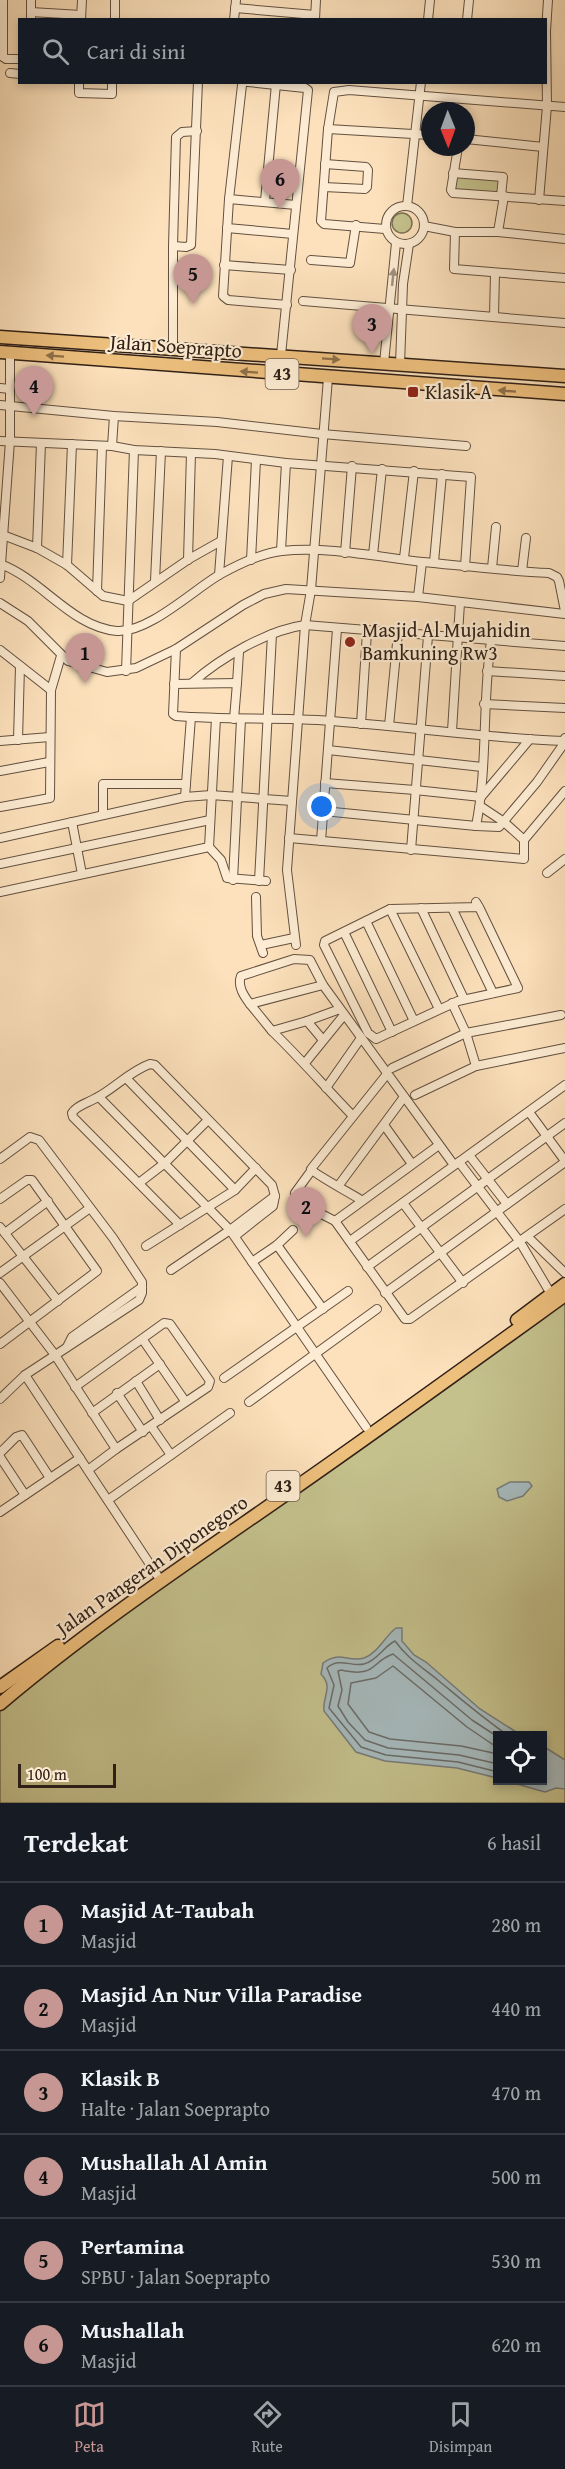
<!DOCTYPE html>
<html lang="id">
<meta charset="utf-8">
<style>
body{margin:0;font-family:"Gentium Book Plus",serif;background:#20242c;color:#f1f3f6}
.controls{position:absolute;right:18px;bottom:18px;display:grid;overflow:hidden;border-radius:0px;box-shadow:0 3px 9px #0003}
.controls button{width:54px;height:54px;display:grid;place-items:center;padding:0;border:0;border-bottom:2px solid #363941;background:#171b24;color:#f1f3f6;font:30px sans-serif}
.compass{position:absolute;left:421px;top:102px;width:54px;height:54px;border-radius:50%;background:#171b24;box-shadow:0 3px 9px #0003;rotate:179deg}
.scale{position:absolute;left:18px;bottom:15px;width:98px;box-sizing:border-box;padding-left:6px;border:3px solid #302016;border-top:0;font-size:16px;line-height:21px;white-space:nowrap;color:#302016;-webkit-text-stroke:4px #fdecd3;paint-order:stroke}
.you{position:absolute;left:322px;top:807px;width:21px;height:21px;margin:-15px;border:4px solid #fff;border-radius:50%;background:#1a73e8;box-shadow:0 0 0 9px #1a73e833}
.badge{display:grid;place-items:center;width:39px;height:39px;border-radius:50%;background:#c59692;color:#111;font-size:20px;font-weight:700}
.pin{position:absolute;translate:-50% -50px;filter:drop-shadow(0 2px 3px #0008)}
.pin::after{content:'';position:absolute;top:32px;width:21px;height:18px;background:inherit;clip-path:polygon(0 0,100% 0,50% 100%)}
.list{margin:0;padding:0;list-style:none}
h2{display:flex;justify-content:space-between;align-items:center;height:78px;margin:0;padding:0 24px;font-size:26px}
h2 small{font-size:20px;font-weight:400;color:#9ea1a6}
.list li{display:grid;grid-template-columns:39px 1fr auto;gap:18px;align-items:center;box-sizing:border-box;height:84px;padding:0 24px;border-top:2px solid #363941}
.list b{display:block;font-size:22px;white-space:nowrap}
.list p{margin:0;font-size:20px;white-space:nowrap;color:#9ea1a6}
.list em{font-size:20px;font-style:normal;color:#9ea1a6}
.icon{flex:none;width:33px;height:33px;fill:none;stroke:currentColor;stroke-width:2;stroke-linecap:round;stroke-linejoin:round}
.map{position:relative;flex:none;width:565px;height:1803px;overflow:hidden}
.search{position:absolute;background:#171b24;box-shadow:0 3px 9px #0003;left:18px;right:18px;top:18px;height:66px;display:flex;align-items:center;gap:15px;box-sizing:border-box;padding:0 21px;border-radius:0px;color:#9ea1a6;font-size:22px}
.sheet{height:582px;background:#171b24}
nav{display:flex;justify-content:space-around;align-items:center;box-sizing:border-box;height:84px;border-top:2px solid #363941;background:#171b24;font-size:16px;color:#9ea1a6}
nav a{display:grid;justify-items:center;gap:3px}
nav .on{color:#c59692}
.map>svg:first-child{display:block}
</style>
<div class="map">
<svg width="565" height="1803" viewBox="0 0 565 1803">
<rect width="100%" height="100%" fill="#fce1bc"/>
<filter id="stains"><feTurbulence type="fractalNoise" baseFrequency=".00333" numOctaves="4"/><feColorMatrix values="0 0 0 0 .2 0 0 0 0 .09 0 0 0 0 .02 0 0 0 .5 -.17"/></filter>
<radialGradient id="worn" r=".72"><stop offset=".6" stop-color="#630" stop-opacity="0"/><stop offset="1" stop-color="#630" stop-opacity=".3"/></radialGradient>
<g fill="#c4c18d" stroke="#7a7052" stroke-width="1.5" fill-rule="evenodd">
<path d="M454 173 503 177 501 196 453 192Z"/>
<circle cx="402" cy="223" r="10"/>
<path d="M565 1291V1803H0V1696ZM498 1736H542V1780H498Z"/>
</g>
<g fill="#a6babd" stroke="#777c7a" stroke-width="1.5">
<path d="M510 1482H529L532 1486 523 1496 507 1501 499 1497 497 1489Z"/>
<path d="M396 1628H402V1641L414 1655 426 1662 480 1709 521 1735 498 1736 497 1778 457 1768 385 1761 356 1752 324 1711C322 1696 334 1688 321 1674L323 1663C340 1650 348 1663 364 1658 378 1653 385 1636 396 1628Z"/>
<path d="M543 1746 565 1760V1789L556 1788 545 1792 506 1781 542 1780Z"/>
</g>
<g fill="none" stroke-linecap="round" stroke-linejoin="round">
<g stroke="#6b6d6a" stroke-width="1.5">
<path d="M498 1737 472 1720 393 1654C370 1662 377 1678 341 1670L338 1671 342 1690 338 1706 348 1722 365 1740 388 1748 459 1755 498 1764"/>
<path d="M498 1748 467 1727 393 1666 376 1678 351 1683 348 1704 369 1732 390 1739 461 1746 498 1754"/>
<path d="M498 1772 458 1762 386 1755 361 1747 329 1708 334 1685 327 1668C339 1657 351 1667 364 1664 377 1661 384 1646 395 1641 408 1659 422 1667 439 1681 462 1700 484 1719 509 1736"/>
</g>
<defs>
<g id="minor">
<path d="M3 0V57L6 59H20"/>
<path d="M235 8 315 15"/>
<path d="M31 12 81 15"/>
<path d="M81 19 82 0"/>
<path d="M315 19 316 0"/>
<path d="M31 20V0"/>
<path d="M115 20V0"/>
<path d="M234 20 236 0"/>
<path d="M428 20 430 0"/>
<path d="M467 20 469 0"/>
<path d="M10 73 20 74"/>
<path d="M79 82V93L112 94V82"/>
<path d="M244 82 242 85 229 199 223 296 228 300 287 305"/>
<path d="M248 82 305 88 308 90 281 355"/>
<path d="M328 129 430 135"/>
<path d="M466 139 543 147"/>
<path d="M458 147 451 190 453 193 565 201"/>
<path d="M453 173 503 177 501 196"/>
<path d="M324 187 365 189 367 187 368 170 366 167 325 164"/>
<path d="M229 199 296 205"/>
<path d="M539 200 547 106 546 31 548 0"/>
<path d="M265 201 276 84"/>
<circle cx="405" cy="225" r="19"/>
<path d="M407 206 421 82"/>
<path d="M424 226 455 232H498L565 239"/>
<path d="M227 228 293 234"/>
<path d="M385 229 324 224 321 221 328 129 334 92 349 90 565 107"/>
<path d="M455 232 454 269 565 278"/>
<path d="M498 232 504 196"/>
<path d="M173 246 176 137 182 132 197 131"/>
<path d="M311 260 350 263 356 225"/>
<path d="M224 265 291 270"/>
<path d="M303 301 565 323"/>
<path d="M494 316 495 273"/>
<path d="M173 348V246L186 247 191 245 198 82"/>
<path d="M384 363 396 243"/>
<path d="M400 364 403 284 409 244"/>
<path d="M0 388 10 389"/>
<path d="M0 405 114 416 217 422 322 434 466 446"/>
<path d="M0 441 112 446 134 450 215 454 286 463 471 477 465 567"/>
<path d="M112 446 114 416"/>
<path d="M0 534 37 548 67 565 103 596 128 601"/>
<path d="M37 548 41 443"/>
<path d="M281 551 286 463"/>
<path d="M345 553 352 466"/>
<path d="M373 555 382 469"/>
<path d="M404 558 414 471"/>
<path d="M188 560 191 453"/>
<path d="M251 560 256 460"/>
<path d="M434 562 442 474"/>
<path d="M0 564C42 579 71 627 117 631 148 633 192 591 219 575 237 565 261 553 282 551 326 546 379 557 423 562 465 566 507 571 549 573L557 577 559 581 565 611"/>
<path d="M67 565 72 444"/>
<path d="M492 568 496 527"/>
<path d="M522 571 526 538"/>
<path d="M219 575 228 456"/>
<path d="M0 578 10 441V353"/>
<path d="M155 581 161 451"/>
<path d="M97 591 102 446"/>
<path d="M418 597 422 562"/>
<path d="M128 601 189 559 221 541"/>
<path d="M0 603 28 621 68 661 107 672 136 668 176 649 243 605 264 594 286 589 418 597 565 614"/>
<path d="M176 649 173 714 176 716C228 720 280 717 332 721 409 727 486 738 564 741L565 738"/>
<path d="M0 650 51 690"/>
<path d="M126 671 134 450"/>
<path d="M487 671 565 676"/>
<path d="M192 683C220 658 268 630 305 625L565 646"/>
<path d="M237 683 239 652"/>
<path d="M174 684 237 683 234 719"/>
<path d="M484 704 565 708"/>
<path d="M361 724 367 632"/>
<path d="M389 726 398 633"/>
<path d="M452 731 460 603"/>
<path d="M18 740 20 666"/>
<path d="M0 741 50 737"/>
<path d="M328 750 482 767"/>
<path d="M0 771 49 762"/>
<path d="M325 783 415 790 481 797"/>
<path d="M185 797 191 717"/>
<path d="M481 797 530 739"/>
<path d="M0 807 50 798 51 690 61 656"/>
<path d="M323 811 476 826C488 766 482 702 491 641"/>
<path d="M103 815V784H186"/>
<path d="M72 822 82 874"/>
<path d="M476 826 499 827 537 782 565 742"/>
<path d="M0 838 185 797 211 795 292 801"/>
<path d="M289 838 524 859V840L504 822 480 806"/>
<path d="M524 840 565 791"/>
<path d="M321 841 337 629"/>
<path d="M209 847 216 718"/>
<path d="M411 850 428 636"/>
<path d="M0 864 210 820"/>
<path d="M547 873 565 859"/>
<path d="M233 880 241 719"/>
<path d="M259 881 272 634"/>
<path d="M0 892 209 847 221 860 227 878 266 881"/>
<path d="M256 897 257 936 263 953"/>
<path d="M476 902 479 907 518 988 458 1001 376 1039 368 1033 324 945 325 941 390 909 479 907"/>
<path d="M421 908 464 999"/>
<path d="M452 908 493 993"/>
<path d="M390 909 439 1009"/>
<path d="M366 921 414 1021"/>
<path d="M344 932 392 1032"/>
<path d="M261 945 294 938"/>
<path d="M296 945 287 870 305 625 311 590 328 378"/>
<path d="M323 985 250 1004 272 1031 307 1021 323 1040"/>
<path d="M250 1004C244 996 237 986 241 976L294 959 310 960 323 985 454 1165"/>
<path d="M307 1021 340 1009"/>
<path d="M272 1031C300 1058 325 1087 352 1115"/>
<path d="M305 1063 344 1015"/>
<path d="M476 1066 565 1048"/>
<path d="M392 1068 466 1033 452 1003"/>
<path d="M126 1078 235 1190"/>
<path d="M326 1088 361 1038"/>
<path d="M415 1095 476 1066 466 1033 561 1015"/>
<path d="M99 1097 230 1230 366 1427"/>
<path d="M529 1112 565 1161"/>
<path d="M384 1125 412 1164"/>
<path d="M469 1155 507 1204"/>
<path d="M0 1159 30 1137 39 1140 113 1238 142 1282V1293L139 1300 25 1375 0 1399"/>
<path d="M459 1162 520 1242 551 1294"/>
<path d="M311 1171 295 1193 296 1201 335 1221 405 1319H410L565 1209"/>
<path d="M139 1183 165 1163 208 1120"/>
<path d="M339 1185 404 1097"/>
<path d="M0 1199 27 1180H32L97 1271 0 1344"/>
<path d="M361 1200C352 1194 314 1174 311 1169L387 1074"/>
<path d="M403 1203 463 1283"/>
<path d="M335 1221 439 1145"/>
<path d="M180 1225 73 1117 72 1113C77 1105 88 1103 96 1098 115 1088 130 1071 150 1064L155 1065 272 1185 275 1196 273 1206 235 1236"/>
<path d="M0 1227 58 1301"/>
<path d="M5 1233 48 1201"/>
<path d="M528 1237 565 1273"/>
<path d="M350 1241 565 1085"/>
<path d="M277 1245 323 1309"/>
<path d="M146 1246 235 1190 256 1168"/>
<path d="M252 1262 277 1245 293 1230"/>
<path d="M367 1267 565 1123"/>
<path d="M171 1270 230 1230 275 1196"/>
<path d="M0 1273 90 1208"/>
<path d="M0 1283 55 1355 116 1449 88 1470"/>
<path d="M385 1293 565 1162"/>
<path d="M143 1340 185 1401"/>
<path d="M67 1347 72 1337 142 1287"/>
<path d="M25 1375 157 1575"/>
<path d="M224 1378 348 1291"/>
<path d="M136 1381 160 1420"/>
<path d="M75 1387 164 1323 170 1324 210 1381 208 1387 116 1449"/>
<path d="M117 1393 143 1432"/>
<path d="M249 1402 377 1309"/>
<path d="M92 1413 160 1364"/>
<path d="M151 1426 171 1455"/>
<path d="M0 1453 16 1437 22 1435 50 1478"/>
<path d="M0 1457 25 1495"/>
<path d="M108 1500 230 1413"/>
<path d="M0 1512 80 1458"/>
</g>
<g id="trunk">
<path d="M0 337 565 376"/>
<path d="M0 352 565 394"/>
<path d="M517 1320 565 1284"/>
<path d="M0 1687 58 1646"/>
<path d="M0 1704C92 1626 193 1559 292 1490 384 1426 475 1360 565 1295"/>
</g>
</defs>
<use href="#minor" stroke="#635040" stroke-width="10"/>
<use href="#trunk" stroke="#302016" stroke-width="15"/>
<use href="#minor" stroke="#fdecd3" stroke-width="8"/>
<use href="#trunk" stroke="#eec07e" stroke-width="12"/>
</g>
<defs><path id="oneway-solid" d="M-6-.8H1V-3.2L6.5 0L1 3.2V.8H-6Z" transform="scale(1.5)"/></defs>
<use fill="#a1907e" href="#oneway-solid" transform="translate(393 277) rotate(-84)"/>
<g fill="#8f704a">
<use href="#oneway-solid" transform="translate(55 356) rotate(-176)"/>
<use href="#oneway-solid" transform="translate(331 359) rotate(4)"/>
<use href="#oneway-solid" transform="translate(249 372) rotate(-176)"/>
<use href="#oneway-solid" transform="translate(507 391) rotate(-176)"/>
</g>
<g fill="#8f2418" stroke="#fdecd3" stroke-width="2">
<rect x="407" y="386" width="12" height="12" rx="3"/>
<circle cx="350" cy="642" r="6"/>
</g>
<g text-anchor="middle" stroke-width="4.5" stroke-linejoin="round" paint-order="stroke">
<g fill="#fdecd3" stroke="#6e5d4f" stroke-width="1.5">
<rect x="265.5" y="359" width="33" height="30" rx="4.5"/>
<rect x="266.5" y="1471" width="33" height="30" rx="4.5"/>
</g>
<g font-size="18" font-weight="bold" fill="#302016">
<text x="282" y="380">43</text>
<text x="283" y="1492">43</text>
</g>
<g font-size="20" fill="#302016" stroke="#fdecd3">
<text transform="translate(176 346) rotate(4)" y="7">Jalan Soeprapto</text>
<text transform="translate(152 1565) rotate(-35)" y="7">Jalan Pangeran Diponegoro</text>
</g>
<g font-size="20" fill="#302016" stroke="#fdecd3" text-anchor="start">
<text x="425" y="399">Klasik A</text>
<text x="362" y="637">Masjid Al Mujahidin<tspan x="362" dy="23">Bamkuning Rw3</tspan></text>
</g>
</g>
<rect width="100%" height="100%" filter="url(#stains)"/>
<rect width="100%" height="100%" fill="url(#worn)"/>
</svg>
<div class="controls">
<button><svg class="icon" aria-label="locate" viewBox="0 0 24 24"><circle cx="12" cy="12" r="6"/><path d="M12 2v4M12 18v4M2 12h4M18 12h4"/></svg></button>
</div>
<svg class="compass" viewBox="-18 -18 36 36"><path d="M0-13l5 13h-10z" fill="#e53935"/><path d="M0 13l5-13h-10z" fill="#9ea1a6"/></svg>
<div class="scale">100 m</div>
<div class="you"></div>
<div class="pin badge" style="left:85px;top:683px">1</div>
<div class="pin badge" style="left:306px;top:1237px">2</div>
<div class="pin badge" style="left:372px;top:354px">3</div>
<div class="pin badge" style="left:34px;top:416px">4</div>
<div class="pin badge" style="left:193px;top:304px">5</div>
<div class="pin badge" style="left:280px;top:209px">6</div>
<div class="search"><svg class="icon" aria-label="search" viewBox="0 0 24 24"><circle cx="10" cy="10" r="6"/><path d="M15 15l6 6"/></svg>Cari di sini</div>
</div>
<section class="sheet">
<h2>Terdekat<small>6 hasil</small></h2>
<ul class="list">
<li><span class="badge">1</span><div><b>Masjid At-Taubah</b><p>Masjid</p></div><em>280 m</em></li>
<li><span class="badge">2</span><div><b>Masjid An Nur Villa Paradise</b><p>Masjid</p></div><em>440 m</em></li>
<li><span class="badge">3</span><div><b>Klasik B</b><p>Halte · Jalan Soeprapto</p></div><em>470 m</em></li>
<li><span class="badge">4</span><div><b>Mushallah Al Amin</b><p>Masjid</p></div><em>500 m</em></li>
<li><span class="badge">5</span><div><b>Pertamina</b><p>SPBU · Jalan Soeprapto</p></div><em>530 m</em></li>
<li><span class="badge">6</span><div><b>Mushallah</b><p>Masjid</p></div><em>620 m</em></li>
</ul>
</section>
<nav>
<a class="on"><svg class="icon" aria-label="map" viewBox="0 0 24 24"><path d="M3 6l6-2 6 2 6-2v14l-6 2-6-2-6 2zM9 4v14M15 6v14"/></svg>Peta</a>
<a><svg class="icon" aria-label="directions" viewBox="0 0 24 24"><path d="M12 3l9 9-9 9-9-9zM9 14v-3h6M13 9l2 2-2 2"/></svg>Rute</a>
<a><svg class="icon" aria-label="saved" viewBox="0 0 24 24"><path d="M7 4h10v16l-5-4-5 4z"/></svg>Disimpan</a>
</nav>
